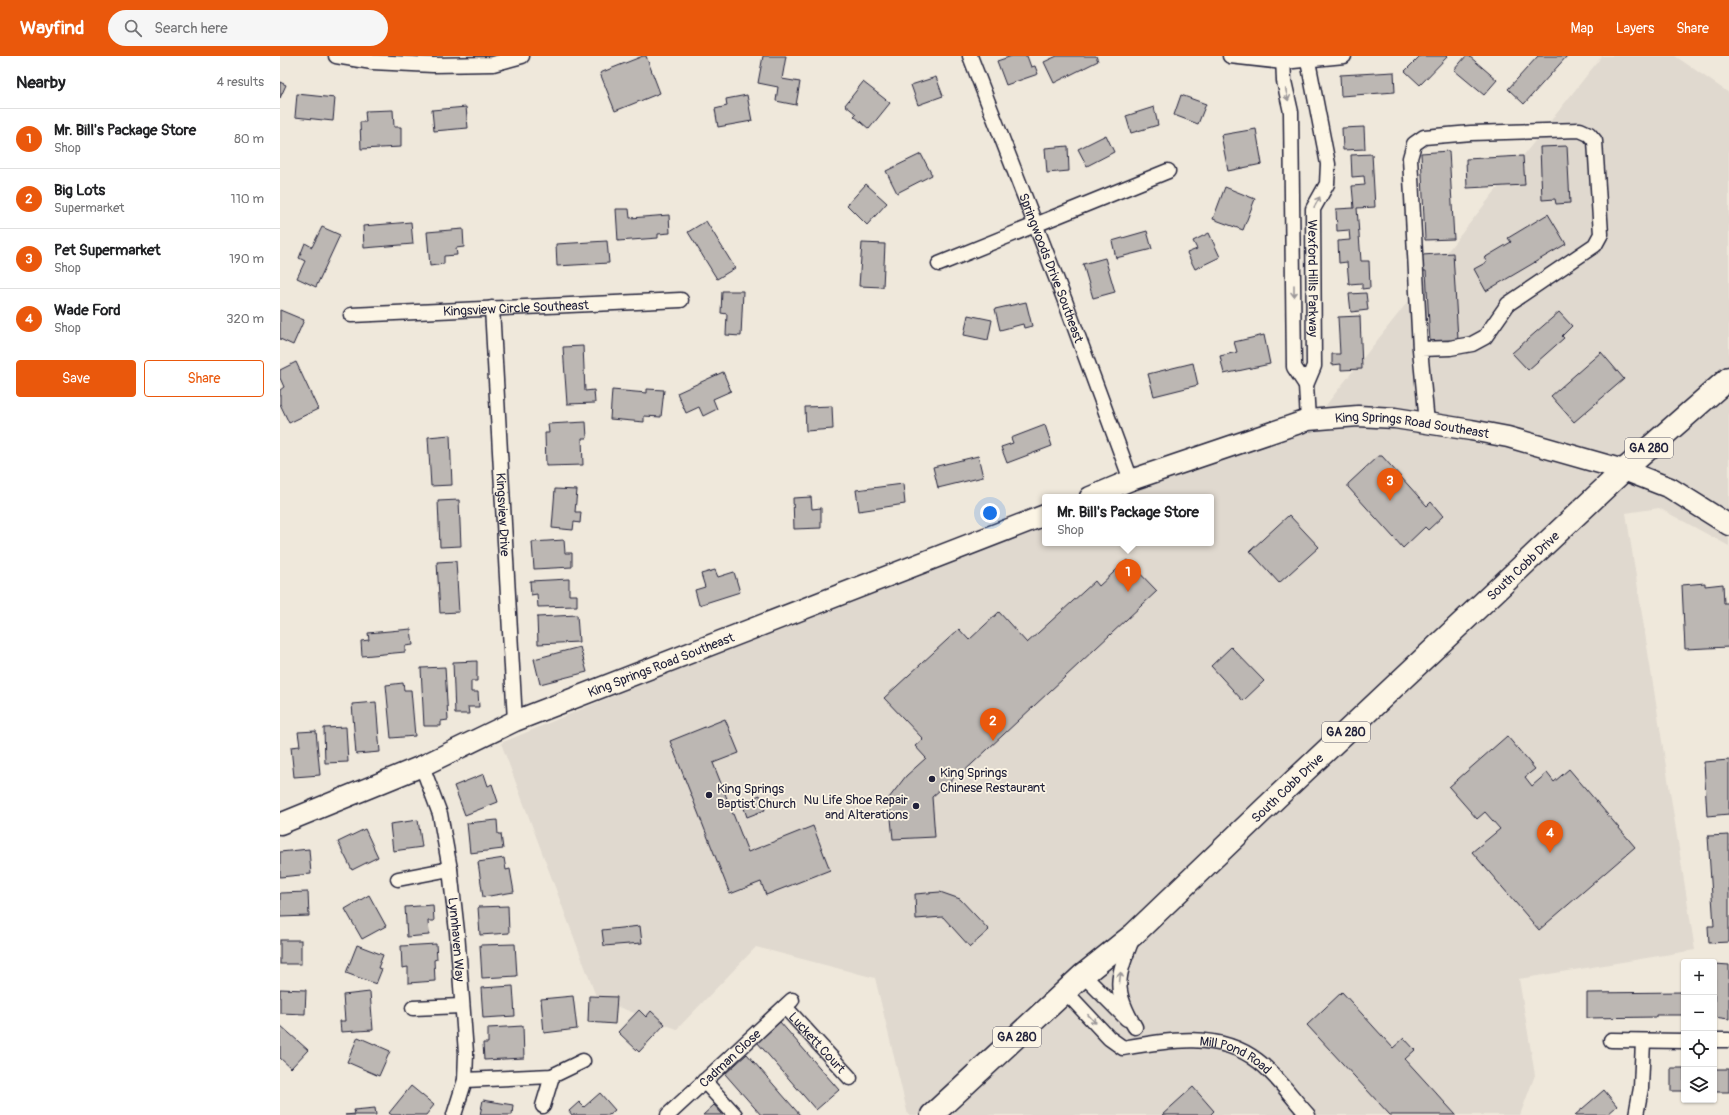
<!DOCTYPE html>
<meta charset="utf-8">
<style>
body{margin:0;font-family:Pangolin,sans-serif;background:#f6f6f6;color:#202124}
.controls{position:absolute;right:12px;bottom:12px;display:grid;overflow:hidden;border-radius:4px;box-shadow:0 1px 3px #0004}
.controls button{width:36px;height:36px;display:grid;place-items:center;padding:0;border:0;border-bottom:1px solid #e0e0e0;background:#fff;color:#202124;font:20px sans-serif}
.you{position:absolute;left:710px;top:457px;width:14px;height:14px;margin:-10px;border:3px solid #fff;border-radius:50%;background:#1a73e8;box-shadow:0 0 0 6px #1a73e833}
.badge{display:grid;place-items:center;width:26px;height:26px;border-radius:50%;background:#ea580c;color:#fff;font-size:13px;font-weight:700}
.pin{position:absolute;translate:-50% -33px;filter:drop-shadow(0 1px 2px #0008)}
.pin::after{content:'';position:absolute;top:21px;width:14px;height:12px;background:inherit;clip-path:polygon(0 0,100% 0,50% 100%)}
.popup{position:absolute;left:762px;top:438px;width:172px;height:52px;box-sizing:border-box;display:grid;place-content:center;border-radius:4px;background:#fff;filter:drop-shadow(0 1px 3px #0005);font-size:13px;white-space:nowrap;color:#757577}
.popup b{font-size:15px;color:#202124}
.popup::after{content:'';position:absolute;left:50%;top:100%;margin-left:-8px;border:8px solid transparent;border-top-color:#fff}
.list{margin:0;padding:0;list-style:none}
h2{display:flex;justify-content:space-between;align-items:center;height:52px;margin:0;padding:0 16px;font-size:17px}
h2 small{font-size:13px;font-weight:400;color:#757577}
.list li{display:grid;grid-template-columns:26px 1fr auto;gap:12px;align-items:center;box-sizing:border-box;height:60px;padding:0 16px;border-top:1px solid #e0e0e0}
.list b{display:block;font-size:15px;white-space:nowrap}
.list p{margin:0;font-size:13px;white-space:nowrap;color:#757577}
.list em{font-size:13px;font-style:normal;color:#757577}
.actions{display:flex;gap:8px;padding:12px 16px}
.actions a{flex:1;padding:9px 0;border:1px solid #ea580c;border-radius:4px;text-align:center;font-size:14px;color:#ea580c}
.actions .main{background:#ea580c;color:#fff}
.icon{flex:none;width:22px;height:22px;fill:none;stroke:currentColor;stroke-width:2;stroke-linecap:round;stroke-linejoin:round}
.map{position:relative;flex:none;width:1449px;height:1059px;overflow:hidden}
header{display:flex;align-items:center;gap:24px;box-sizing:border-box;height:56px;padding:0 20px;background:#ea580c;color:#fff}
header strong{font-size:19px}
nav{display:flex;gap:22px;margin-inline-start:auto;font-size:14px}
.search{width:280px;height:36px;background:#f6f6f6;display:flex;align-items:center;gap:10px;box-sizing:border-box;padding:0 14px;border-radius:22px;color:#757577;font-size:15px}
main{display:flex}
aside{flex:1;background:#fff}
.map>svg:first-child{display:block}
</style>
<header>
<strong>Wayfind</strong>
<div class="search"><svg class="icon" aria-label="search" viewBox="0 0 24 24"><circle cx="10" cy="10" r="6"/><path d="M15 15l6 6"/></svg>Search here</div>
<nav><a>Map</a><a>Layers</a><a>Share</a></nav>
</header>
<main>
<aside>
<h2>Nearby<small>4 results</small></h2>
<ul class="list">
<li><span class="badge">1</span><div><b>Mr. Bill's Package Store</b><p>Shop</p></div><em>80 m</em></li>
<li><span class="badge">2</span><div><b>Big Lots</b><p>Supermarket</p></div><em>110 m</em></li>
<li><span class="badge">3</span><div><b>Pet Supermarket</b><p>Shop</p></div><em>190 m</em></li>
<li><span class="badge">4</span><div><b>Wade Ford</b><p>Shop</p></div><em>320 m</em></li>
</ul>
<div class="actions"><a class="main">Save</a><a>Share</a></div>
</aside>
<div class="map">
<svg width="1449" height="1059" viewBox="0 0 1449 1059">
<rect width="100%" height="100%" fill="#efe8db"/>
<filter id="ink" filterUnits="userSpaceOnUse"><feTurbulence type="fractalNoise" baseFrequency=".025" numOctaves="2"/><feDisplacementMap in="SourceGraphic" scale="8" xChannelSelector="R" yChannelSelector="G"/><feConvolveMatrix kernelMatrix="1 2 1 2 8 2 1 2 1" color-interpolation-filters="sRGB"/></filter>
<g filter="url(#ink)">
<path fill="#e0d9cf" d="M1322 0H1395L1449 37V490L1379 452 1346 457 1415 894 1239 923 1255 1019 1240 1059H628L595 922 476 891 397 973 317 943 221 687 470 582 765 464V487H931V441H823L1035 363Z"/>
<g fill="#bcb7b3" stroke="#22223b">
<path d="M363 0H366L380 37 335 55 320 17Z"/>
<path d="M483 0H506L502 23 520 26 516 49 496 45 498 31 478 27Z"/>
<path d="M732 0H747L751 11 755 10 758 18 726 29 717 5Z"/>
<path d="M777 0H816L818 5 774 27 764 6Z"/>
<path d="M1140 0H1168L1140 29 1125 15Z"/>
<path d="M1186 0H1189L1217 24 1204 39 1174 14Z"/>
<path d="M1258 0H1287L1244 48 1228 33Z"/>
<path d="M1114 16 1115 36 1061 40 1060 19Z"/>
<path d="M656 21 663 40 638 49 631 29Z"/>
<path d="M0 26 6 29 0 42Z"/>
<path d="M583 26 610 47 589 73 574 60 576 58 565 49Z"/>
<path d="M17 38 55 42 53 65 15 61Z"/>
<path d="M467 39 472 65 438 71 435 53 447 50 446 43Z"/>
<path d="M901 39 926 48 918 68 894 59Z"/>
<path d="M186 51 188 72 154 75 152 54Z"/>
<path d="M874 51 878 69 851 77 846 60Z"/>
<path d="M113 54 114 71H121V91L81 93 80 66H86L85 55Z"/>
<path d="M1084 71 1085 93 1063 94 1062 72Z"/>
<path d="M976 73 982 108 948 115 941 79Z"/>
<path d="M826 79 834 96 807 110 798 93Z"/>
<path d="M788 90 789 115 767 117 765 92Z"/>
<path d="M1287 90 1290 147 1276 148 1275 143 1262 144 1260 91Z"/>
<path d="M1169 95 1174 183 1145 184 1141 97Z"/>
<path d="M641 98 652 119 617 137 606 115Z"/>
<path d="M1092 98 1095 151 1077 152 1081 205H1089L1090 232 1082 233V227L1069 228 1067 206 1059 207 1058 185 1070 184 1069 174 1057 175 1056 153 1074 152 1072 130 1085 129 1084 120 1072 121 1071 99Z"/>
<path d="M1243 100 1245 129 1187 132 1186 103Z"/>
<path d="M586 128 607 147 587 169 567 149Z"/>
<path d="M945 131 975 143 963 174 933 163Z"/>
<path d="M336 153H349L350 162 389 159 390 177 378 178V182L338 185Z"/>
<path d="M1268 158 1286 188 1206 235 1194 213 1207 206 1204 202 1231 186 1228 182Z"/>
<path d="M426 165 455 212 437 223 408 176Z"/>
<path d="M131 166 133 188 84 192 83 170Z"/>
<path d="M42 171 60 179 36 231 17 222 25 205 19 202 25 187 32 191Z"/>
<path d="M183 173 184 191 176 192 177 199 164 200V208L150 210 147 176Z"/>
<path d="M867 175 872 193 836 202 832 185Z"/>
<path d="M929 177 940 201 915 213 907 197 917 193 913 185Z"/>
<path d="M327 185 329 207 277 210 276 188Z"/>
<path d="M582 187 605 188 603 231 579 230Z"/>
<path d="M1173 197 1178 284 1150 286 1146 215H1143L1142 199Z"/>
<path d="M825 202 835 236 813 242 803 208Z"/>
<path d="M442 235H463L461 280 446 279 447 258 441 257Z"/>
<path d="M1086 237 1088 254 1071 256 1069 238Z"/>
<path d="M746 246 752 270 744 272 743 268 720 274 715 253Z"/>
<path d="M0 254 24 264 13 289 0 283Z"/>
<path d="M1279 256 1292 270 1282 280 1284 282 1248 314 1232 297Z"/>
<path d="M688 259 712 264 708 284 684 279Z"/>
<path d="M1080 260 1082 313 1061 314V308L1052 309V298H1060L1058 261Z"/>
<path d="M984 279 990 308 944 318 940 300 957 296 954 286Z"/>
<path d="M303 290 305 335 314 334 315 347 287 348 283 291Z"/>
<path d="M1321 296 1344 323 1294 366 1271 340Z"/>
<path d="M16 306 38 353 9 367 0 348V334L4 331 0 322V314Z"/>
<path d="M913 307 918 329 874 340 868 318Z"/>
<path d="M443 316 451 335 433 343 437 353 423 360 419 351 406 357 397 337Z"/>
<path d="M367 333 384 334 381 361 364 360V366L330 363 332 334 367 337Z"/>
<path d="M552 350 553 373 526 375 525 351Z"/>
<path d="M306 366 307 382H302L303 409 266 410 265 377H269L268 368Z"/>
<path d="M765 369 772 390 727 407 721 391 733 387 731 382Z"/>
<path d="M170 379 172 429 151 430 148 381Z"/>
<path d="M698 400 703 421 658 432 653 411Z"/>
<path d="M1098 400H1102L1147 450 1151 446 1163 460 1148 474 1145 471 1123 492 1068 431V428Z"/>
<path d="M623 428 625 448 579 455 576 434Z"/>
<path d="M275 433 297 434 295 456H301L300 467 294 466 293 474 272 472Z"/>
<path d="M531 441 532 453 541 452V472L514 473 513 442Z"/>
<path d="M179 444 181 490 160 491 158 445Z"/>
<path d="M1009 459 1039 491 999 527 970 495Z"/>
<path d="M284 484 285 497H292V511L254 513 252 486Z"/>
<path d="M847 504 877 535 677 722 676 720 652 741 655 781 613 783 609 742 626 720 646 702 635 690 643 683 604 642 679 573 689 584 719 556 747 587 815 525 819 530Z"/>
<path d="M176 505 179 556 160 557 157 506Z"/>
<path d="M435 514 438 521 454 516 460 536 419 549 415 534 425 531 421 518Z"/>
<path d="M289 523V539H297V550L258 551 257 538 251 539 250 525Z"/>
<path d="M1425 527V530L1443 528 1444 547H1449V591L1405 593 1402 529Z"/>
<path d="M297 559 299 586 258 588 257 561Z"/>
<path d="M131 573 133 589 125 590V596L82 600 81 585 89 584 88 577Z"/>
<path d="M300 591 307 616 260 628 254 603Z"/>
<path d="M951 591 984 625 963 645 931 610Z"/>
<path d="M197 605V625H191V636H198L199 651H188L189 658H175L173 606Z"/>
<path d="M165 611 168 664 161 665V670H144L141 612Z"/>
<path d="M123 627 124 634H131L135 680 111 682 106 629Z"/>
<path d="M96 646 100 696 76 698 72 648Z"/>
<path d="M445 663 459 697 433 707 468 796 533 770 550 814 486 839 481 826 450 838 390 685Z"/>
<path d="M66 671 68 706 45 707 44 672Z"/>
<path d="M36 675 40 719 14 721 11 691 20 690 18 676Z"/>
<path d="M1227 680 1255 713 1245 721 1252 730 1267 717 1274 726 1289 713 1355 791 1259 874 1192 796 1220 773 1205 756 1197 763 1169 731Z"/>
<path d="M1449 704V758L1427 760 1424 706Z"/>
<path d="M204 718 208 730 212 728 218 746 185 759 174 730Z"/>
<path d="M480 739 485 754 467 761 462 746Z"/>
<path d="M138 764 142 791 113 795 110 768Z"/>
<path d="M217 764 218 778H221L223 793 190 797 187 767Z"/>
<path d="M85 773 98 801 72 814 58 786Z"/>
<path d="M1449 779V886L1429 887 1428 870H1434L1428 780Z"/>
<path d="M29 793 31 818 0 821V796Z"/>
<path d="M224 802 226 814 230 813 234 836 203 841 198 806Z"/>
<path d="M28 836 29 860 0 861V837Z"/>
<path d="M660 836 680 843 709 874 690 891 663 861 636 863 635 838Z"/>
<path d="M89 839 106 870 82 883 65 853Z"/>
<path d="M153 849 154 865H148L149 879 127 881 125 851Z"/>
<path d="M228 850 229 877 200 879 198 851Z"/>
<path d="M360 870 362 887 324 890 322 874Z"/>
<rect x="0" y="884" width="21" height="24"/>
<path d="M156 888 157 903 154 904 155 925 128 927V911L122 912 121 890Z"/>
<path d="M235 888 237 920 202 922 200 889Z"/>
<path d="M77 889 103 899 98 912 102 913 96 928 66 917Z"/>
<path d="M1435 908 1449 909V963L1434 961Z"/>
<path d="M233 930 235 960 203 962 201 932Z"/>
<path d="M0 933 26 934 25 958 0 957Z"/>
<path d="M90 936 93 974 61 976 60 965H65L63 939Z"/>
<path d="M1062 936 1113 992 1124 982 1135 994 1125 1003 1176 1059H1110L1027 969Z"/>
<path d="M1404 936V959H1376V961L1307 962V937Z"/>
<path d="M293 940 297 973 264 977 261 943Z"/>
<path d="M309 940 337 941 335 968 308 966Z"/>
<path d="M359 954 366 961 371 955 385 968 359 996 338 976Z"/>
<path d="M500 966 559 1034 536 1054 477 986Z"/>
<path d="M0 969 28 994 11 1012 0 1002Z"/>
<path d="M243 970 244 1002 204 1004 203 987H208V972Z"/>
<path d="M78 981 110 995 99 1020 67 1006Z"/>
<path d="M467 998 520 1059H481L445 1018Z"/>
<rect x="1391" y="1012" width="13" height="23"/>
<rect x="1434" y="1013" width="15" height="23"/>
<path d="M131 1030 154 1049 146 1059H112L109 1057Z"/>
<path d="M913 1031 934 1055 930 1059H882Z"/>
<path d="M1324 1034 1337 1050 1327 1059H1295Z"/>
<path d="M320 1037 335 1054 329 1059H292L289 1055 299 1046 304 1051Z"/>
<path d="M203 1044 233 1049 232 1059H200Z"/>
<path d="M434 1049 443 1059H423Z"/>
<path d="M95 1052 96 1059H65L75 1058 74 1054Z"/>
</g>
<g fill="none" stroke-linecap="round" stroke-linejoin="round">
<defs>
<g id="street">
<path d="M56 0 92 6 153 9 213 8 242 0"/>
<path id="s1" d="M690 0 785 245 851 424"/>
<path d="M950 0 1003 6 1064 0"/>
<path d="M1003 0 1004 25 1011 56 1014 311 1026 329"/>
<path id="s2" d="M1027 0 1048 108 1047 128 1033 153 1034 310 1026 329 1028 364"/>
<path d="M659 208 888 115"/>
<path id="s3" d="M212 252 235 665"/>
<path id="s4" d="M71 259 401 244"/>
<path d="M1140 293 1130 102 1134 88 1144 81 1191 77 1300 74 1309 78 1315 85 1321 178 1315 189 1228 248 1205 281 1192 288 1170 292 1140 293 1147 367"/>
<path id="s5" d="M142 710 160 758 170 813 177 876 186 997 185 1024 174 1059"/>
<path d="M118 823 170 813"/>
<path d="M853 881C837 921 832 933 855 971"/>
<path d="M803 919 847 963"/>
<path id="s6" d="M785 935 829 982 843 992C888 984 940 975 978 1005 998 1020 1011 1041 1028 1059"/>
<path id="s7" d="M505 951 570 1022"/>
<path d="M133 952 181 950"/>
<path d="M1331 984 1404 985"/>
<path d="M1434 984H1449"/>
<path d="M185 1024 272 1020 303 1005"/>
<path d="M424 1025 455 1059"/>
<path d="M263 1050 272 1020"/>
<path id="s8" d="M388 1059 512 944"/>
<path d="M1356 1059 1361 1032 1363 985"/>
</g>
<g id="secondary">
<path id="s9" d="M810 441 851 424 1028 364 1078 360 1115 362 1191 374 1228 381 1344 414 1390 432 1449 469"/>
<path id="s10" d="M0 768 142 710 235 665 765 459"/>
</g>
<g id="primary">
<path id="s11" d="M652 1059 803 919 854 878 997 741 1344 414 1449 322"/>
</g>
</defs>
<use href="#street" stroke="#22223b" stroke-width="17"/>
<use href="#secondary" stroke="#22223b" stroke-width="23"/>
<use href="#primary" stroke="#22223b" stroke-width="25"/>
<use href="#street" stroke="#fcf5e5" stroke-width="14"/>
<use href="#secondary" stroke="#fcf5e5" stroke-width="20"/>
<use href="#primary" stroke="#fcf5e5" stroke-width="22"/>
</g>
<defs><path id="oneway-shaft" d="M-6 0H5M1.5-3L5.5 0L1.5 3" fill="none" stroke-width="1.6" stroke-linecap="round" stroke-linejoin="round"/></defs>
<g stroke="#9a9698">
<use href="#oneway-shaft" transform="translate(1007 39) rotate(77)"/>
<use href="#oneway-shaft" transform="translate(1037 146) rotate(-61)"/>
<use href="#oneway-shaft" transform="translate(1014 235) rotate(90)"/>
<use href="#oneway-shaft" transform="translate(840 922) rotate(-84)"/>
<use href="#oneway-shaft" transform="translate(812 963) rotate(47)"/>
</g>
</g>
<g fill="#22223b" stroke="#fcf5e5" stroke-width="1.5">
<circle cx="652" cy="723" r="4"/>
<circle cx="429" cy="739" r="4"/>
<circle cx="636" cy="750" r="4"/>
</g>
<g text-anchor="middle" stroke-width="3.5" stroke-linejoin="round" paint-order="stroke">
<g fill="#fcf5e5" stroke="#63616e" stroke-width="1">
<rect x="1345" y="382" width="48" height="20" rx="3"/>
<rect x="1042" y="666" width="48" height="20" rx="3"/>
<rect x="713" y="971" width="48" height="20" rx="3"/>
</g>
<g font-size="12" font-weight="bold" fill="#22223b">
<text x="1369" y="396">GA 280</text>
<text x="1066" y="680">GA 280</text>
<text x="737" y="985">GA 280</text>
</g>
<g font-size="13" fill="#22223b" stroke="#fcf5e5">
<text dy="5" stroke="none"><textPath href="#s1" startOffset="227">Springwoods Drive Southeast</textPath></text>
<text dy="5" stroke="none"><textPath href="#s2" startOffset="228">Wexford Hills Parkway</textPath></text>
<text dy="5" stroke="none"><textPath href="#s4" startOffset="165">Kingsview Circle Southeast</textPath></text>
<text dy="5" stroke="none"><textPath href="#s9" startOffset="336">King Springs Road Southeast</textPath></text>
<text dy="5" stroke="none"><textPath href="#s3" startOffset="207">Kingsview Drive</textPath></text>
<text dy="5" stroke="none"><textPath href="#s11" startOffset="807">South Cobb Drive</textPath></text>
<text dy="5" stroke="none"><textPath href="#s10" startOffset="413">King Springs Road Southeast</textPath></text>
<text dy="5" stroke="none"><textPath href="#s11" startOffset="483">South Cobb Drive</textPath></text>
<text dy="5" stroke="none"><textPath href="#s5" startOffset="178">Lynnhaven Way</textPath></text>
<text dy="5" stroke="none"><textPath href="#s7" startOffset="48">Luckett Court</textPath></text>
<text dy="5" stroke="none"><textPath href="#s8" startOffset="84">Cadman Close</textPath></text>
<text dy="5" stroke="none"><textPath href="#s6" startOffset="198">Mill Pond Road</textPath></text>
</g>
<g font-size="13" fill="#22223b" stroke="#fcf5e5" text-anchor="start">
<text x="660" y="721">King Springs<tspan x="660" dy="15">Chinese Restaurant</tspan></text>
<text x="437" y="737">King Springs<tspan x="437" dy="15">Baptist Church</tspan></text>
<text x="628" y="748" text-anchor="end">Nu Life Shoe Repair<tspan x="628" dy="15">and Alterations</tspan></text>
</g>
</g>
</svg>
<div class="controls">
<button>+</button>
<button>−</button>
<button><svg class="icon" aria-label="locate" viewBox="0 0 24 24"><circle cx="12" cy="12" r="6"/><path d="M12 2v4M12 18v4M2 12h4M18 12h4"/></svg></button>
<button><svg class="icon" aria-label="layers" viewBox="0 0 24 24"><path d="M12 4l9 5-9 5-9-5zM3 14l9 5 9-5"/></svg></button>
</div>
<div class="you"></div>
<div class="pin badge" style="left:848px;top:536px">1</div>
<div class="popup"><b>Mr. Bill's Package Store</b>Shop</div>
<div class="pin badge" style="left:713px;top:685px">2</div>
<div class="pin badge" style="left:1110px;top:445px">3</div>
<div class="pin badge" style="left:1270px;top:797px">4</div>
</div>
</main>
